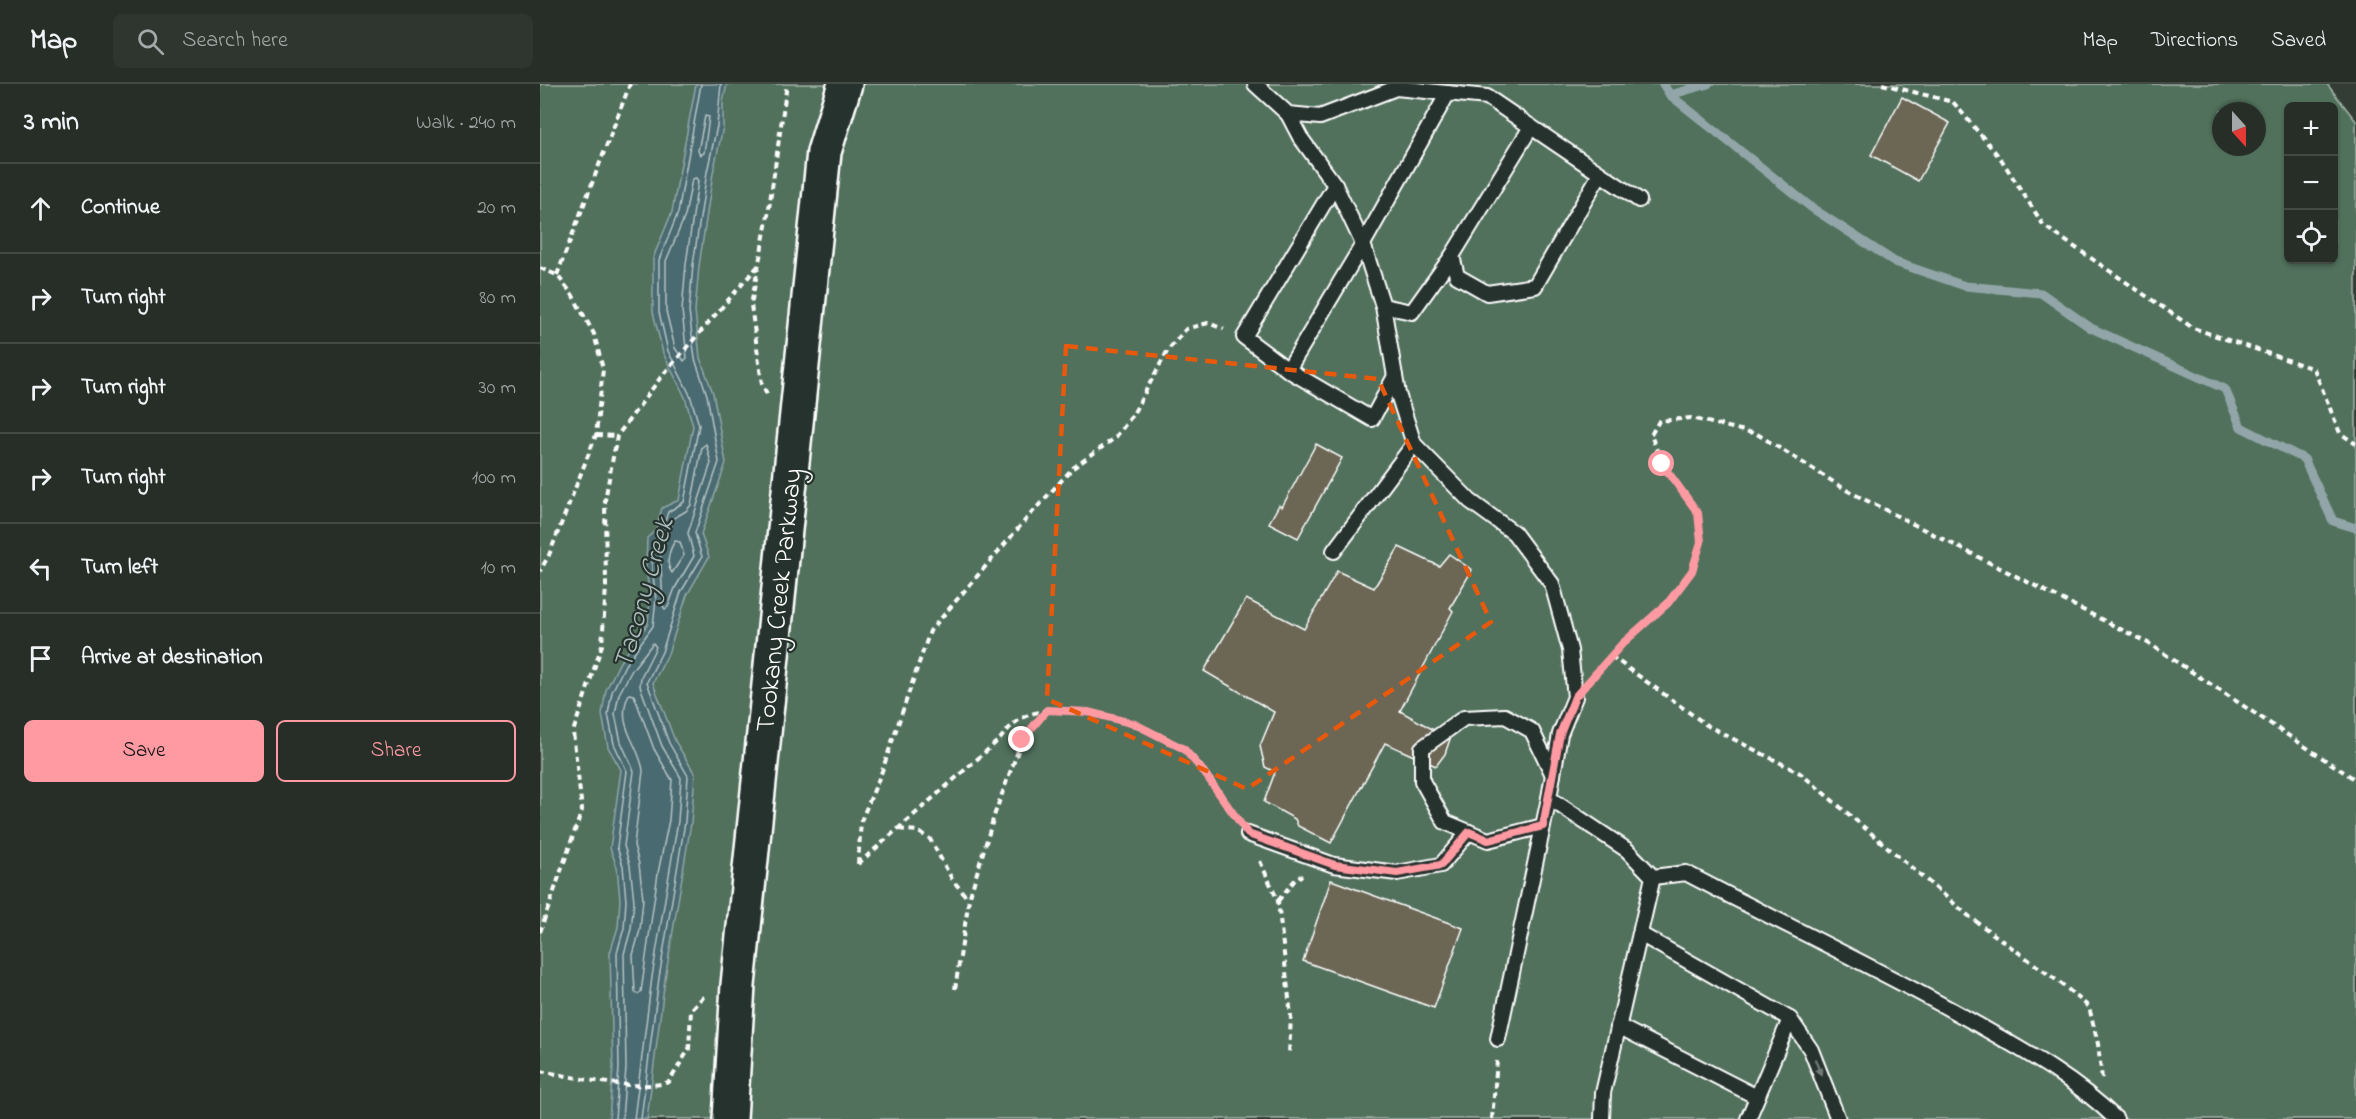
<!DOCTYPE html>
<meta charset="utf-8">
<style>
body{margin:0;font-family:"Indie Flower",sans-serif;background:#2f3630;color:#f1f3f6}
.controls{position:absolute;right:18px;top:18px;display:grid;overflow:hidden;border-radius:9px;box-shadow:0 2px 4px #0004}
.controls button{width:54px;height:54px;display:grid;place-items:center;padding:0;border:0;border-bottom:2px solid #434a45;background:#272e28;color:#f1f3f6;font:30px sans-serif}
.compass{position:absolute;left:1672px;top:18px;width:54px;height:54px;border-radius:50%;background:#272e28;box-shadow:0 2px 4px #0004;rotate:159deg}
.stop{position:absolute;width:18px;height:18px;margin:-14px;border:4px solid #ff9aa2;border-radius:50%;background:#fff}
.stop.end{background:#ff9aa2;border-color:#fff;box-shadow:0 2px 6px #0008}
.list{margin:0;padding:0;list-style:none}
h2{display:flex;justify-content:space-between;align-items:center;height:78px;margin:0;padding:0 24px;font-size:26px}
h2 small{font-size:20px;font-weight:400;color:#a4a8a8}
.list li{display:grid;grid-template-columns:39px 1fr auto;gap:18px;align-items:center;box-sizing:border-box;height:90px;padding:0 24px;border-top:2px solid #434a45}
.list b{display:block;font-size:22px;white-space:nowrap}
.list em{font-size:20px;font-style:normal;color:#a4a8a8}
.actions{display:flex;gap:12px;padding:18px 24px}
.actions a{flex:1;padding:14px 0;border:2px solid #ff9aa2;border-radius:9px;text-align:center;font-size:21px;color:#ff9aa2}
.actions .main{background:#ff9aa2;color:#111}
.icon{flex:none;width:33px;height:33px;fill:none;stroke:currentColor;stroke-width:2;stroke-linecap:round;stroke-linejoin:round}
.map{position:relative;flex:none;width:1816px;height:1035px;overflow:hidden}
header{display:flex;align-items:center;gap:36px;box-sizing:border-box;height:84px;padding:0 30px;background:#272e28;border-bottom:2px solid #434a45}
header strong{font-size:28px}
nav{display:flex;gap:33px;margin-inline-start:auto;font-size:21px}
.search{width:420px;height:54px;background:#2f3630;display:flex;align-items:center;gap:15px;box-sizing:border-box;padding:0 21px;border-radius:9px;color:#a4a8a8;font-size:22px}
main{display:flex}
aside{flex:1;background:#272e28}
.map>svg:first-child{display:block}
</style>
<header>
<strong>Map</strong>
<div class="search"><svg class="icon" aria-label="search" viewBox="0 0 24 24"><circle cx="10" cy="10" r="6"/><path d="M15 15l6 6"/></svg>Search here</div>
<nav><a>Map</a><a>Directions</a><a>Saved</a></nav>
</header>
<main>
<aside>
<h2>3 min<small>Walk · 240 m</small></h2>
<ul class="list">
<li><svg class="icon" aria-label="ahead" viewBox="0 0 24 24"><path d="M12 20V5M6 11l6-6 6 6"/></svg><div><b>Continue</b></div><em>20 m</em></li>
<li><svg class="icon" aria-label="right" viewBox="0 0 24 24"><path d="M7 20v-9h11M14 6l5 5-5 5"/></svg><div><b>Turn right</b></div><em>80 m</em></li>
<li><svg class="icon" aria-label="right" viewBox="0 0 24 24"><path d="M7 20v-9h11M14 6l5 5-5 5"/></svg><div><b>Turn right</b></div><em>30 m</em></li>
<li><svg class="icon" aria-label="right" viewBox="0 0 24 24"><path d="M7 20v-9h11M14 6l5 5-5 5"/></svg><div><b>Turn right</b></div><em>100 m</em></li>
<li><svg class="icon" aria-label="left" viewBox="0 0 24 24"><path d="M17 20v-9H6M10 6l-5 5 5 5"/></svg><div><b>Turn left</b></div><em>10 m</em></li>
<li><svg class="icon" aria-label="arrive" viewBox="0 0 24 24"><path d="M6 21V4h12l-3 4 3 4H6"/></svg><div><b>Arrive at destination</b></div></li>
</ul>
<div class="actions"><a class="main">Save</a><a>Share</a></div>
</aside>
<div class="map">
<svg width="1816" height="1035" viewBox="0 0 1816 1035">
<rect width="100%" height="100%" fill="#343d35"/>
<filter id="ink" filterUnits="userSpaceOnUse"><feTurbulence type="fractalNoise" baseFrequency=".0167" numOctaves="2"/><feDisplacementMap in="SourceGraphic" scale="12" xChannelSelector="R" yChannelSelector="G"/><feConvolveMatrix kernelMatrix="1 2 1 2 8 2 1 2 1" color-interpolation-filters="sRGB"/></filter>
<g filter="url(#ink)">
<path fill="#51715c" stroke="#a8b8ae" stroke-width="1.5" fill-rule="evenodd" d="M0 0H1787L1816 37V1035H0ZM1748 22H1794V176H1748ZM1681 27H1717V63H1681Z"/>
<path fill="#496a70" stroke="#92a6a9" stroke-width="1.5" d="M156 0H187L183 18V43L173 89 159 182 155 227 160 274 173 309 186 379 161 450 169 473 147 511 128 570 113 599 135 657 155 690 151 739 125 895 107 1035H69L73 984 70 869 78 843 80 816 77 783 70 764 81 686 68 663 62 630 66 606 80 578 108 540 110 514 106 484 107 454 116 446 122 424 139 416 153 342 145 313 123 269 113 228V174L132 128Z"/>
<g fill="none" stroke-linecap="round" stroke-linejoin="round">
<g stroke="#b6c3c6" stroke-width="1.5">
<path d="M165 32 169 33 164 69 160 71 158 67Z"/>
<path d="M156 94 158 97 146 180 142 226 147 274 144 277 135 264 126 227V177L145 132 152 95Z"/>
<path d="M166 360 171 379 148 449 154 472 135 504 128 523 125 525 123 522 120 461 128 452 134 434 146 427 151 421 162 363Z"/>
<path d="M135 457 140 458 144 471 132 489C125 480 129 466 135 457Z"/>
<path d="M89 610 94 611 114 665 132 696 129 736 118 789 101 908 98 910 95 908 93 871 100 846 103 815 99 780 94 761 103 687C100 660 74 642 89 610Z"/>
<path d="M75 1035 79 984 77 869 84 844 86 817 83 782 77 763 87 687 74 660 68 630 72 608 85 581 113 542 116 515 112 484 113 458 121 449 128 428 144 418 159 341 150 311 128 267 119 228V176L138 129 161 0"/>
<path d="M82 1035 86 984 84 870 91 845 94 817 90 781 84 762 94 687 81 658 75 630 79 610 92 586 113 559 116 563 101 593 100 602 122 662 141 694 138 737 112 893 94 1035"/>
<path d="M101 1035 119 894 145 738 148 692 129 659 107 598 122 568 141 508 162 473 155 449 179 378 167 311 155 275 149 227 153 181 167 88 177 42 181 0"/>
</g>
<g stroke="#92a6a9" stroke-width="9">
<path d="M1123 0 1130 11 1168 0"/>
<path d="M1130 11 1272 124 1355 178 1425 202 1501 209 1551 244 1685 305 1701 343 1764 375 1793 437 1816 444"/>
</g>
</g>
<g fill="#6c6655" stroke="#fff" stroke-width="1.5">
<path d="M1362 13 1410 39 1378 97 1331 71Z"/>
<path d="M776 360 802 374 758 454 729 439 739 421 742 423Z"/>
<path d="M859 463 899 482 909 470 932 486 910 524 913 527 860 627 910 655 905 670 896 682 845 659 791 759 758 742 755 735 724 718 735 688 725 683 720 662 734 628 664 587 706 515 764 545 797 487 834 504Z"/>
<path d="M791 796 923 844 894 924 763 877Z"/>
</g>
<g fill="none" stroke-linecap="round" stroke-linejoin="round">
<defs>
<g id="service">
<path d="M715 0 748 30 780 33 856 4 947 13 1099 116"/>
<path d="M908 9 823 160 843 222 872 228 912 172"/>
<path d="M748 30 760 53 795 101 823 160 748 286"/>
<path d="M991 43 912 172 917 192 947 209 995 202 1060 90"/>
<path d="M795 101 704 253 748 286 832 335 855 292"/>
<path d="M843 222 858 310 874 360 930 417 974 449 1012 500 1030 566 1035 613 1020 650 1009 714 1087 766 1113 793 1063 1009 1062 1035"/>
<path d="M794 467 874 360"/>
<path d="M1003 742 948 756 905 738 882 697V664L924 634 965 632 992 647 1013 691"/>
<path d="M708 750 794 781 857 789 901 781 929 748"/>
<path d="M1113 793 1146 789C1241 839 1339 885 1433 938 1484 967 1534 994 1576 1035"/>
<path d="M1100 850 1250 935 1271 966 1298 1035"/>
<path d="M1078 942 1217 1013"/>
<path d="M958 955 1009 714"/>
<path d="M1208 1035 1250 935"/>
</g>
<path id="secondary" d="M190 1035 198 901 284 68 305 0"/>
</defs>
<use href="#service" stroke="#fff" stroke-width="18"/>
<use href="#secondary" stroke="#fff" stroke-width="38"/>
<g stroke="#fff" stroke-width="4" stroke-dasharray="6 4.5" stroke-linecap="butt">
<path d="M1342 0 1413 18 1461 75 1504 142 1653 244 1774 285 1800 349 1816 360"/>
<path d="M0 184 17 191 32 210 54 250 63 285 56 351 9 471 0 487"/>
<path d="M17 191 90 0"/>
<path d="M227 310 222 300 211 221 228 131 247 0"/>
<path d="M56 351 77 352"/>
<path d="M1071 572 1168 642 1260 689 1430 833 1523 901 1549 923 1558 960 1562 995"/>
<path d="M1055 590 1082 560 1128 519 1152 487 1161 458 1158 429 1122 379 1111 351 1119 337 1151 334 1217 350 1308 407 1608 559 1816 696"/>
<path d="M359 745 377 747 390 755 412 795 428 815"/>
<path d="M720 777 738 817 751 932 749 970"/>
<path d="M318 780 460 655C465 649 472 640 479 636 517 610 609 640 643 665 664 679 680 713 695 734"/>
<path d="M318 780 321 737 342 687 390 547 488 433 533 384 575 354 592 332 628 266 646 245 668 239 684 245"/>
<path d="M738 817 754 797 762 791"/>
<path d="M0 848 42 726 33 648 62 561 66 503 65 416 77 352 121 293 218 182"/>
<path d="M415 905 429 815 455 729 482 656 507 627"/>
<path d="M0 987C35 993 96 1008 129 998L149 965 151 926 166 910"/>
<path d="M952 1035 957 977"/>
</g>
<use href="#service" stroke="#26332d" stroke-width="14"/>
<use href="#secondary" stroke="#26332d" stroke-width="33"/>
</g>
<defs><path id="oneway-solid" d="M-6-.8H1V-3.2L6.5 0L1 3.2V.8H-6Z" transform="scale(1.5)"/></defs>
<use fill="#727a76" href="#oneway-solid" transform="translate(1278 983) rotate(69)"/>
</g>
<g fill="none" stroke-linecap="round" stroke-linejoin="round" filter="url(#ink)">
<path stroke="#ff9aa2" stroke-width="8" d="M482 656 507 626 548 628 595 640 644 665 663 687 708 750 795 781 857 789 901 781 929 748 948 756 1003 742 1020 650 1035 613 1082 560 1128 519 1152 487 1161 458 1158 429 1122 380"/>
</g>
<path fill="none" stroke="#e8590c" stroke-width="4.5" stroke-dasharray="12 8" stroke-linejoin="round" d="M526 262 838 295 951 538 707 705 507 615Z"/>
<g text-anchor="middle" stroke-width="4.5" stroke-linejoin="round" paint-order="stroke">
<g font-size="27" fill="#fff" stroke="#26332d">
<text transform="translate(238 516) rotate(-84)" y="9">Tookany Creek Parkway</text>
</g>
<g font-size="28" font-style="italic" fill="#adbcbf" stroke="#26332d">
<text transform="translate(102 509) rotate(-74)" y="10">Tacony Creek</text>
</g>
</g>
</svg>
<div class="controls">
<button>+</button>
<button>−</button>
<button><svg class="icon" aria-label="locate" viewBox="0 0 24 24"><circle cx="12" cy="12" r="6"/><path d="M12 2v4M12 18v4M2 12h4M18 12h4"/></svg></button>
</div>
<svg class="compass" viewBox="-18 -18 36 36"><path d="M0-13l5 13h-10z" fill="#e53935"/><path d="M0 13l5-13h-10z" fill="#a4a8a8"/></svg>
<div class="stop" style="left:1122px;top:380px"></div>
<div class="stop end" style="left:482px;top:656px"></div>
</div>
</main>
